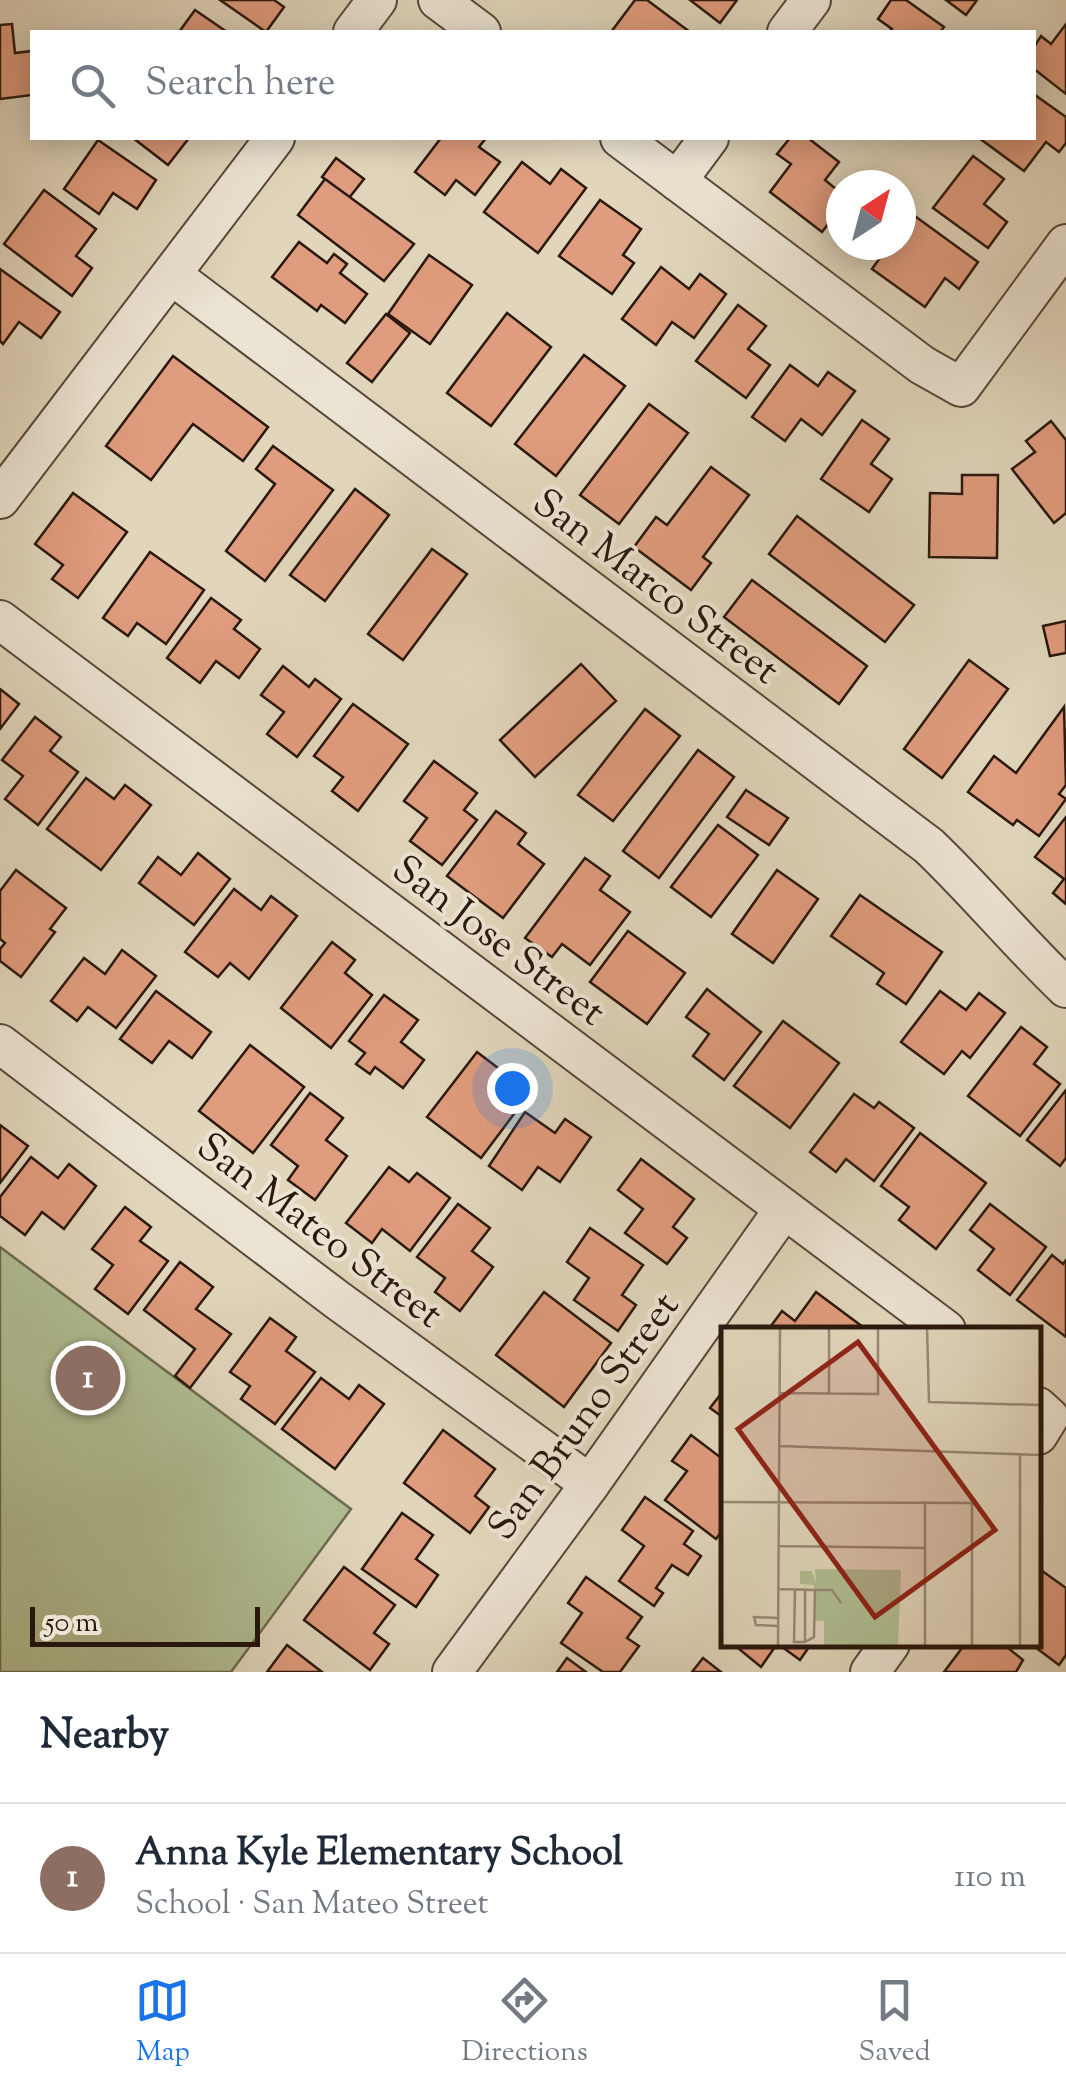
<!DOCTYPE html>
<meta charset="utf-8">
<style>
body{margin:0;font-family:"Sorts Mill Goudy",serif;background:#f2f2f3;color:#1f2937}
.compass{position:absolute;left:826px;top:170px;width:90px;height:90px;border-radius:50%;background:#fff;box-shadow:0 5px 25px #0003;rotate:36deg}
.scale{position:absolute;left:30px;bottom:25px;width:230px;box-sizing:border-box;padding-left:10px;border:5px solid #2a180d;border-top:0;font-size:28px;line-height:35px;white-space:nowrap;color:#2a180d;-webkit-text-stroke:8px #ece4d3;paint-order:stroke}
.you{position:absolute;left:512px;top:1088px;width:35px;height:35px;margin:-25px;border:8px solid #fff;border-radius:50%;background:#1a73e8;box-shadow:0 0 0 15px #1a73e833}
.badge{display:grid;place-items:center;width:65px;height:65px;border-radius:50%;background:#1a73e8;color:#fff;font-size:32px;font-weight:700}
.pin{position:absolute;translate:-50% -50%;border:5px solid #fff;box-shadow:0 2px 10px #0006}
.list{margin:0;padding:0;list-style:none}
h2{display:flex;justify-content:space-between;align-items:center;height:130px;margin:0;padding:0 40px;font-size:42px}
h2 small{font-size:32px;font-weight:400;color:#747a83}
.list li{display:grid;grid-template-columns:65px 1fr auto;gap:30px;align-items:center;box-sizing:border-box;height:150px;padding:0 40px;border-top:2px solid #e0e1e3}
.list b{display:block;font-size:38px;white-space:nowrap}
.list p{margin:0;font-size:32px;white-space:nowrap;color:#747a83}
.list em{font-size:32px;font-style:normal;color:#747a83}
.icon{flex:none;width:55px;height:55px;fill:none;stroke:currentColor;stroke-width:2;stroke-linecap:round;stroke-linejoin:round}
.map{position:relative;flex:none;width:1066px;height:1672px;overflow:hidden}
.search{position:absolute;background:#fff;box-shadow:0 5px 25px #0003;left:30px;right:30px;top:30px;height:110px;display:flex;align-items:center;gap:25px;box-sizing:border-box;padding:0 35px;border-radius:0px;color:#747a83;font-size:38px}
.sheet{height:280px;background:#fff}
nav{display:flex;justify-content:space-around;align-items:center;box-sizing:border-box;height:140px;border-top:2px solid #e0e1e3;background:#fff;font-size:28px;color:#747a83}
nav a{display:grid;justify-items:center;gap:5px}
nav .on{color:#1a73e8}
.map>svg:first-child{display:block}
</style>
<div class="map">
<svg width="1066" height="1672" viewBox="0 0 1066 1672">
<rect width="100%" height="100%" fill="#e1d6bc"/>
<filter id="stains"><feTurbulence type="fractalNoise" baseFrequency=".002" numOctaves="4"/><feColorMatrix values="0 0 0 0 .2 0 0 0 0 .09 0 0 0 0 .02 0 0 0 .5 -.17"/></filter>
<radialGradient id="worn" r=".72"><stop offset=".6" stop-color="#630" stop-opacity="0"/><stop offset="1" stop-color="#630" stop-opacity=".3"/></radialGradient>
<path fill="#b0be93" stroke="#6d6b50" stroke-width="2.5" d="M0 1247 351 1509 231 1672H0Z"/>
<g fill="#e09c7e" stroke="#2a180d" stroke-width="2.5">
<path d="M220 0H274L284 7 266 32Z"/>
<path d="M635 0H647L690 32H611Z"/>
<path d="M690 0H737L720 23Z"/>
<path d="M891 0H906L944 27 940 32H889L892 29 878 19Z"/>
<path d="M946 0H977L966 15Z"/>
<path d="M195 10 227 32H179Z"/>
<path d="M12 24 15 53 32 51V95L0 99V25Z"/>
<path d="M1066 24V94L1034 69V47L1041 36 1051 44Z"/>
<path d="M1035 95 1066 117V143L1059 152 1046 142 1024 171 979 138H1034Z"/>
<path d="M133 138H189L168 165Z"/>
<path d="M441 138H486L479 147 500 162 475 195 456 180 445 195 415 172Z"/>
<path d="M790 138H808L839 162 825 180 841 193V207L822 232 770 192 791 164 777 154Z"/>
<path d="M98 140 156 180 137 209 113 193 99 214 64 189Z"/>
<path d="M973 156 1004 179 984 204 1007 222 988 248 933 208Z"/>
<path d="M336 158 364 179 349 198 322 177Z"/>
<path d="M522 162 550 184 561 169 586 188 538 253 484 212Z"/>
<path d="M325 179 414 244 384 281 298 215Z"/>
<path d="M44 190 96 229 76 256 92 268 72 296 4 244Z"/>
<path d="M600 200 641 229 623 255 634 263 612 294 559 256Z"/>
<path d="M912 214 978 262 959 289 945 278 925 307 872 269 889 245H901V229Z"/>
<path d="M299 242 327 263 334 254 347 264 340 273 367 294 345 323 321 305 317 311 272 277Z"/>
<path d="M429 255 472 285 430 344 388 314Z"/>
<path d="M661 267 689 289 700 274 726 294 694 338 672 322 656 345 622 319Z"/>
<path d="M0 269 60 312 41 338 19 322 3 344 0 341Z"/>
<path d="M738 305 766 326 748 349 770 365 746 398 696 361Z"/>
<path d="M507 313 551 347 491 426 447 393Z"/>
<path d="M386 314 410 333 372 382 347 363Z"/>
<path d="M584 355 625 386 556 476 515 444Z"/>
<path d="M173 356 268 427 243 461 193 424 151 480 106 446Z"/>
<path d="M790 365 818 386 828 372 855 391 822 435 801 419 785 441 752 417Z"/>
<path d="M649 404 688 433 619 524 580 495Z"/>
<path d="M862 420 889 439 871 464 892 479 869 512 821 479Z"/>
<path d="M1051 421 1066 440V513L1054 523 1012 469 1035 452 1026 441Z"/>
<path d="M273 446 333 490 265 581 226 551 275 484 256 469Z"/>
<path d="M711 467 749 495 703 557 711 563 691 590 634 547 656 517 667 525Z"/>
<path d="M962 475H998L997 558 929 557 930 493 962 494Z"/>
<path d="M355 489 389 515 325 601 290 575Z"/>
<path d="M73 493 127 532 78 598 52 579 63 565 35 544Z"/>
<path d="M797 516 914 605 885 642 769 554Z"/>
<path d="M432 549 467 574 403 660 368 634Z"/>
<path d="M150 552 204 590 166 644 137 623 128 636 103 618Z"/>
<path d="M752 580 867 666 839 704 724 617Z"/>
<path d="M211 598 241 620 234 629 260 649 239 678 216 661 200 683 167 658Z"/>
<path d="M1066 621V653L1050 656 1043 626Z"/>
<path d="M969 660 1008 689 942 778 904 749Z"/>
<path d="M581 664 616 701 535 777 500 740Z"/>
<path d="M283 666 309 687 315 679 341 699 297 757 267 734 284 712 261 695Z"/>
<path d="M0 689 19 704 0 729Z"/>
<path d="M353 704 408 744 358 811 332 791 343 777 314 756Z"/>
<path d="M1064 707 1066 785 1059 794 1066 799 1039 836 1017 820 1013 825 968 792 994 756 1016 773Z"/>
<path d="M645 709 680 736 613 821 578 795Z"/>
<path d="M35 717 61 737 50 751 78 772 38 825 5 799 23 776 2 760Z"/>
<path d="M698 750 734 777 659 878 623 851Z"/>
<path d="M434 761 477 793 464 810 477 820 442 865 410 841 427 818 404 801Z"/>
<path d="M86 778 114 799 125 785 151 805 101 870 47 829Z"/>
<path d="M746 790 788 818 769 845 727 817Z"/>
<path d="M496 811 526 833 518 844 544 864 503 918 447 876Z"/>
<path d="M1066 817V904L1053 893 1064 879 1035 857Z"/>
<path d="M718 825 758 855 711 917 671 887Z"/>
<path d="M198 853 230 879 194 925 139 883 158 857 181 875Z"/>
<path d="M585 858 610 876 600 890 630 912 590 965 562 944 552 957 525 938Z"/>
<path d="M16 870 66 908 50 929 55 932 21 977 0 961V949L5 943 0 939V891Z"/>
<path d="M777 870 818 899 773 963 732 934Z"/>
<path d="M234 889 261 910 271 896 297 916 249 979 230 963 218 977 185 952Z"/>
<path d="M860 895 942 952 906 1004 877 984 884 973 831 936Z"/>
<path d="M628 931 685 973 647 1024 590 982Z"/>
<path d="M332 942 355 960 345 973 372 995 331 1048 281 1008Z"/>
<path d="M122 950 156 976 116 1028 88 1007 77 1021 51 1001 84 958 105 974Z"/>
<path d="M707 989 761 1032 724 1080 693 1056 709 1034 686 1017Z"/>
<path d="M156 991 211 1032 192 1058 169 1041 152 1063 120 1039Z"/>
<path d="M940 991 966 1010 979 993 1005 1013 970 1058 962 1051 944 1074 901 1042Z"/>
<path d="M384 995 418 1020 401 1042 424 1060 403 1088 375 1067 370 1074 356 1064 365 1053 349 1041Z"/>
<path d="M783 1021 839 1063 790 1128 734 1086Z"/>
<path d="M1021 1027 1047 1047 1034 1064 1060 1084 1020 1136 968 1096Z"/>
<path d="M250 1045 304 1087 253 1153 199 1111Z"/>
<path d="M477 1052 502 1071 491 1084 520 1106 481 1158 427 1117Z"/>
<path d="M1066 1090V1158L1060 1166 1027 1140Z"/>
<path d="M310 1093 343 1118 326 1140 347 1156 315 1200 288 1180 298 1166 271 1145Z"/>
<path d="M854 1094 874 1108 879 1102 914 1128 874 1181 846 1159 836 1172 810 1152Z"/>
<path d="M525 1112 555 1133 565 1119 591 1137 560 1182 538 1167 522 1190 489 1166Z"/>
<path d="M0 1125 28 1146 0 1183Z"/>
<path d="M920 1133 986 1183 936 1249 899 1220 909 1207 881 1186Z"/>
<path d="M31 1157 58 1178 69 1164 96 1186 64 1229 42 1212 25 1235 0 1216V1197Z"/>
<path d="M641 1159 694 1199 673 1227 687 1238 667 1264 625 1233 643 1209 618 1190Z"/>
<path d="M389 1167 409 1182 417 1173 450 1198 410 1251 382 1229 372 1243 346 1223Z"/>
<path d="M458 1204 490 1228 472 1251 493 1267 460 1311 435 1292 445 1278 417 1257Z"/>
<path d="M990 1204 1046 1247 1010 1295 978 1270 994 1249 970 1230Z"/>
<path d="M125 1207 151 1227 140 1241 168 1261 128 1314 95 1289 113 1265 92 1249Z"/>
<path d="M590 1228 643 1265 622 1295 636 1305 618 1331 574 1300 589 1278 567 1262Z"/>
<path d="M1052 1255 1063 1264 1066 1260V1337L1017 1300Z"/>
<path d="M180 1262 213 1287 196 1309 231 1334 190 1388 175 1376 195 1349 144 1310Z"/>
<path d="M544 1292 611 1343 564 1407 496 1355Z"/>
<path d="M816 1292 867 1330H768L782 1311 795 1321Z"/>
<path d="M270 1318 296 1337 286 1351 315 1372 275 1424 241 1399 250 1386 230 1372Z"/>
<path d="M321 1378 349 1399 359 1385 384 1404 335 1469 282 1429Z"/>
<path d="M724 1390V1418L710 1408Z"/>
<path d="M443 1430 495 1469 475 1496 489 1507 470 1533 404 1483Z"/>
<path d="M691 1435 724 1460V1528L716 1539 665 1500 687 1471 672 1461Z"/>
<path d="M645 1497 693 1531 684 1544 701 1556 688 1575 672 1565 656 1588 663 1593 654 1606 619 1581 644 1546 622 1530Z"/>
<path d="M402 1513 433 1535 416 1559 438 1575 416 1607 362 1569Z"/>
<path d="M344 1567 395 1605 374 1633 389 1644 370 1670 304 1620Z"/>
<path d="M1038 1568 1066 1588V1655L1059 1665 1031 1644H1038Z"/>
<path d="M586 1577 642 1617 627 1638 639 1646 620 1672H603L561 1643 582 1613 568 1603Z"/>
<path d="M733 1644H777L761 1667Z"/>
<path d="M778 1644H811L800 1660Z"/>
<path d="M965 1644H1003L1023 1660 1016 1672H944Z"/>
<path d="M287 1645 322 1672H267Z"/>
<path d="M567 1658 586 1672H557Z"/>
<path d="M703 1658 721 1672H692Z"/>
</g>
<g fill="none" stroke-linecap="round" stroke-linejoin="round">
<defs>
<g id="minor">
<path d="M438 0 481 32"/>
<path d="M353 32 377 0"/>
<path d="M787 32 811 0"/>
<path d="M620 138 922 365 961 387 1066 244"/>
<path d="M677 181 709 138"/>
<path d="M173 276 929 846C977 892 1018 942 1066 988"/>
<path d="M0 499 275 138"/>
<path d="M0 620 946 1330"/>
<path d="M0 1044 336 1299 590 1484"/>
<path d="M1038 1407 1049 1417 1038 1435"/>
<path d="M452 1672 590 1484 784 1209"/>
<path d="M870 1672 890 1644"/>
</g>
</defs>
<use href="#minor" stroke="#584839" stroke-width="42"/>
<use href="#minor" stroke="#ece4d3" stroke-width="38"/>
</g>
<g text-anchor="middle" stroke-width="8" stroke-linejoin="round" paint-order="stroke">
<g font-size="40" fill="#2a180d" stroke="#ece4d3">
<text transform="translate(657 585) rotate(37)" y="14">San Marco Street</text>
<text transform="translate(500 939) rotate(37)" y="14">San Jose Street</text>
<text transform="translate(321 1229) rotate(37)" y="14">San Mateo Street</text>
<text transform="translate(582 1415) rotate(-54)" y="14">San Bruno Street</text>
</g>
</g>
<g transform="translate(721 1327)">
<rect width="320" height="320" fill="#e1d6bc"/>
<path d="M94 242 180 243 177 318H103V294H93V258L79 257V244H91L95 257Z" fill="#b0be93"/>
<path fill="none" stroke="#988a76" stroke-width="2.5" d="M206 0 208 75 320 78M319 0V78M59 66 157 67V0M108 67V0M59 119 320 128M204 174V320M0 175 251 176V320M57 219 205 221M57 262 94 263 93 310 84 315M74 263 73 315H84M94 263H111L120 276M57 299 35 298 33 290 57 291M84 315V263M57 320 59 0M299 320V128"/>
<path fill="#8f2418" fill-opacity="0.15" stroke="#8f2418" stroke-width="5" d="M137 15 274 203 154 290 17 102Z"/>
<rect width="320" height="320" fill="none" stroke="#2a180d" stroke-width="5"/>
</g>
<rect width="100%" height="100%" filter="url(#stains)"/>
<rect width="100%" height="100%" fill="url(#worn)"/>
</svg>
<svg class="compass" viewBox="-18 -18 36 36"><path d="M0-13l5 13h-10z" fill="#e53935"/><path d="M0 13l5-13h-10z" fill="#747a83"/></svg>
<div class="scale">50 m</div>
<div class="you"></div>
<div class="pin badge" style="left:88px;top:1378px;background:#8d6e63">1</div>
<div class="search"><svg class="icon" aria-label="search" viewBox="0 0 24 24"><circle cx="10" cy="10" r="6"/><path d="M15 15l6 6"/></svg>Search here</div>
</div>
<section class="sheet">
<h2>Nearby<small></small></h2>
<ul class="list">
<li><span class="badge" style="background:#8d6e63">1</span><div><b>Anna Kyle Elementary School</b><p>School · San Mateo Street</p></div><em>110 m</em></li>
</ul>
</section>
<nav>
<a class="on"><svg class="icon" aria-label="map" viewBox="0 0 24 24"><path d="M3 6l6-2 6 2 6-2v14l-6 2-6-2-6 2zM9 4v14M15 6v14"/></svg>Map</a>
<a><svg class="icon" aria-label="directions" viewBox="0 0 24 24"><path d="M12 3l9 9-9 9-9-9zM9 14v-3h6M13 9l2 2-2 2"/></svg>Directions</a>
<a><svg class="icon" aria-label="saved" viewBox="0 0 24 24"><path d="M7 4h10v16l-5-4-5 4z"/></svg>Saved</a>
</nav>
